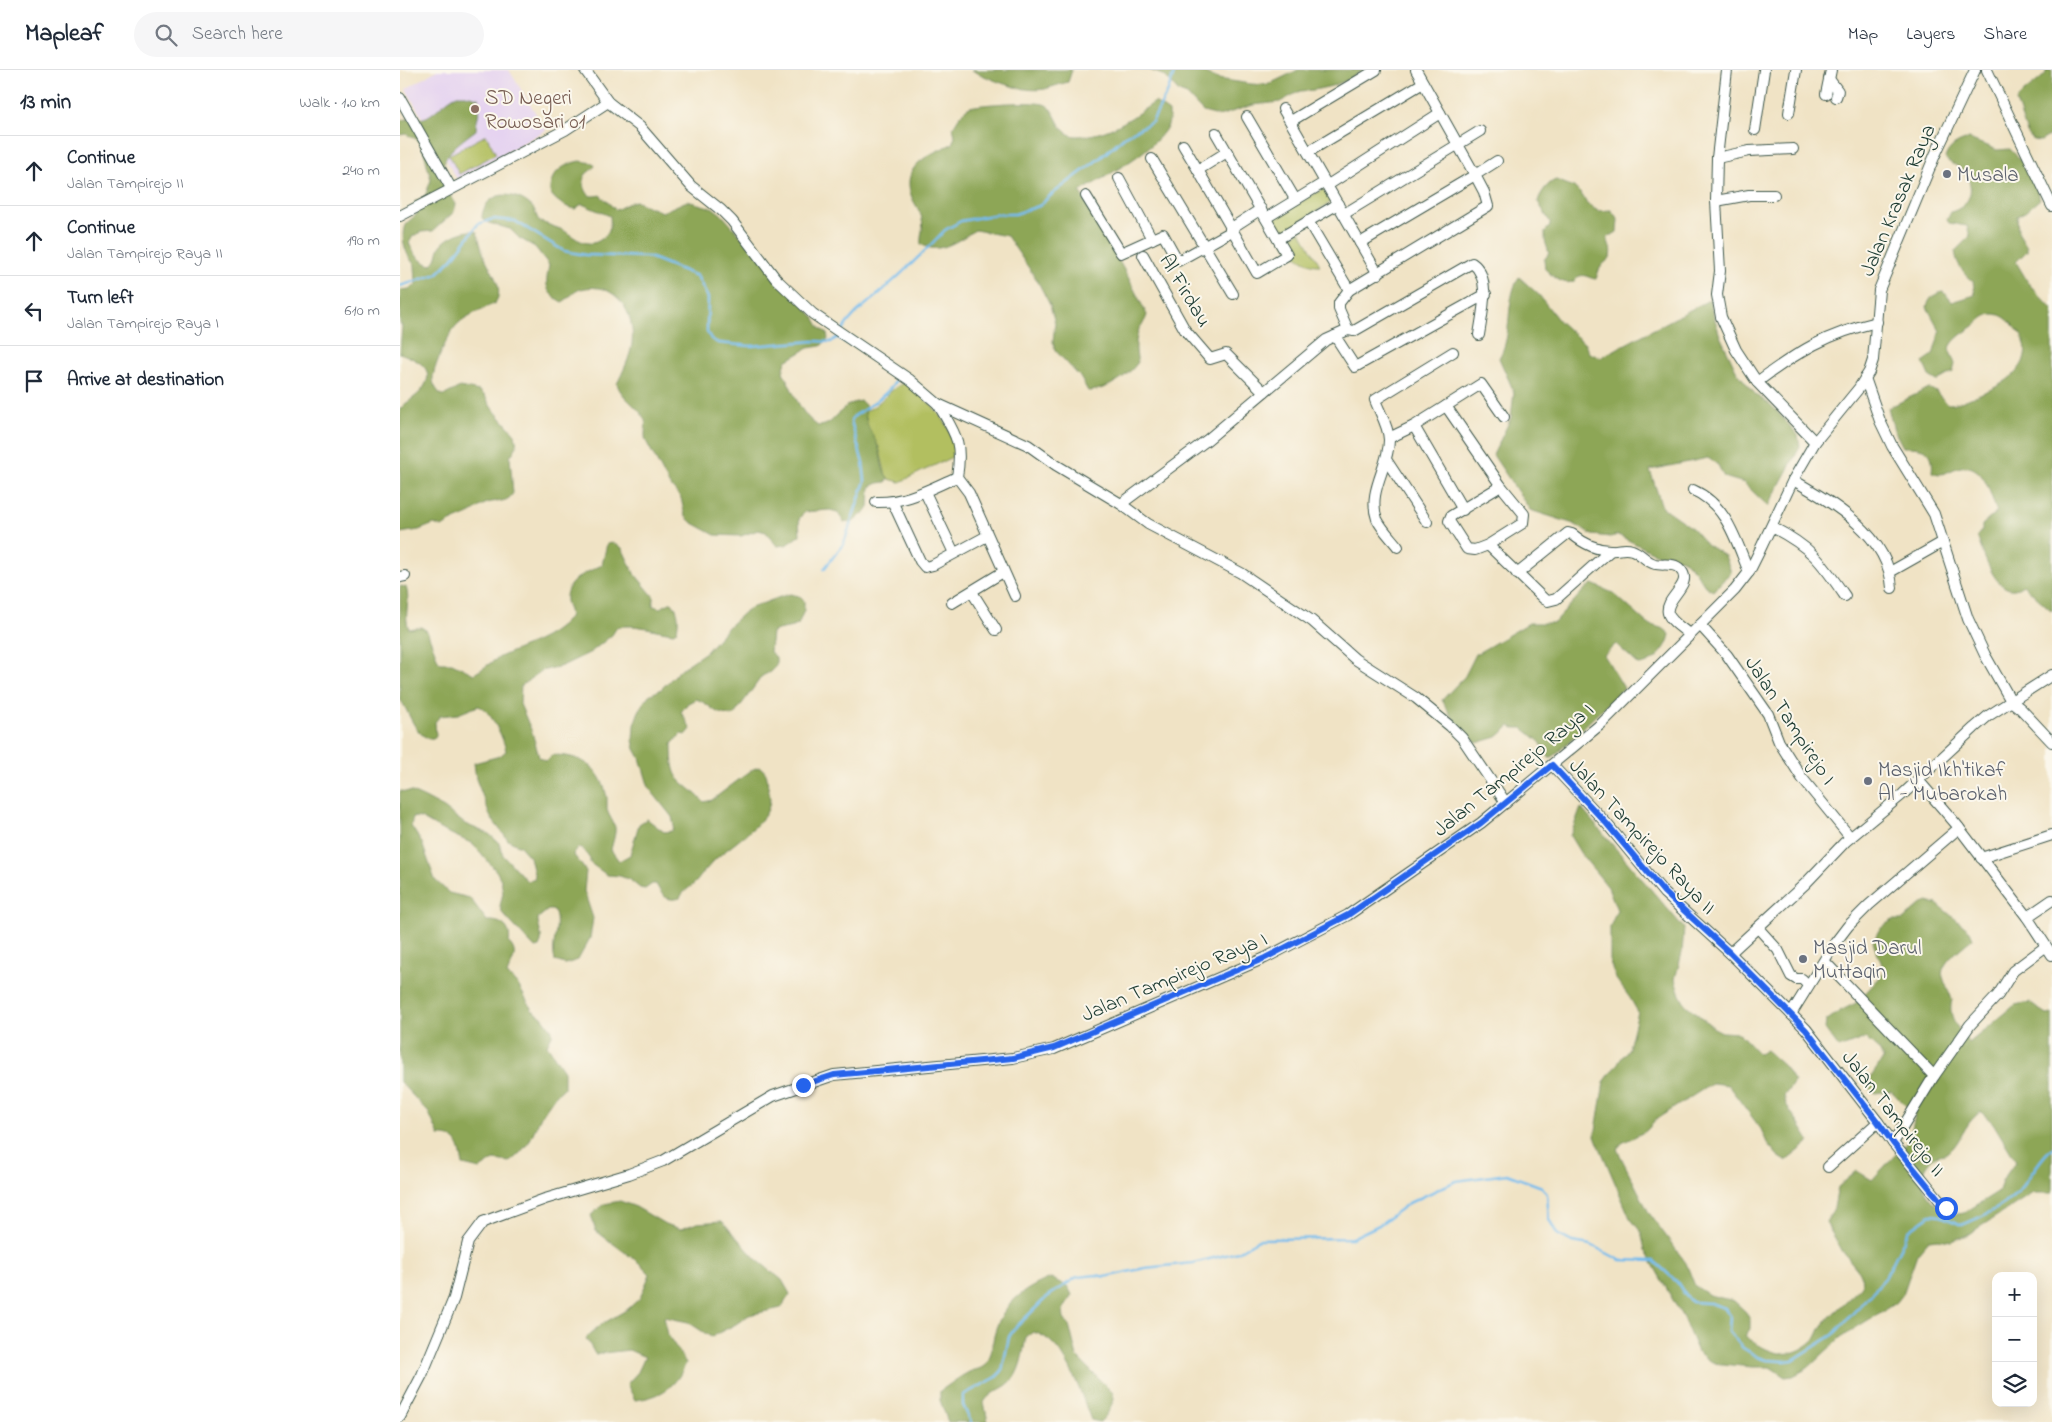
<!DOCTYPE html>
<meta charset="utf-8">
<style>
body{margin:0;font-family:"Indie Flower",sans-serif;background:#f6f6f7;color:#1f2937}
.controls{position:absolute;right:15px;bottom:15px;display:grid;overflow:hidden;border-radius:10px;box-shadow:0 5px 20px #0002}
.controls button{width:45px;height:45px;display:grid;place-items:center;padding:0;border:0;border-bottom:1px solid #e0e1e3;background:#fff;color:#1f2937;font:25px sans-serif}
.stop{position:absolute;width:15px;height:15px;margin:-11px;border:4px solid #2563eb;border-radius:50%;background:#fff}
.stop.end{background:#2563eb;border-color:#fff;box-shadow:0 1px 5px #0008}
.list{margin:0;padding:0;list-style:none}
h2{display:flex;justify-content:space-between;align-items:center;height:65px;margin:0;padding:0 20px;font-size:21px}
h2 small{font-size:16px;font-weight:400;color:#747a83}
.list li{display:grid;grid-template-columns:32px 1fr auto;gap:15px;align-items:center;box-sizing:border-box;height:70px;padding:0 20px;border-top:1px solid #e0e1e3}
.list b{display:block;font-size:19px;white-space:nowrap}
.list p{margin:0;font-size:16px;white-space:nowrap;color:#747a83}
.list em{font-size:16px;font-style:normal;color:#747a83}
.icon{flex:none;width:28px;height:28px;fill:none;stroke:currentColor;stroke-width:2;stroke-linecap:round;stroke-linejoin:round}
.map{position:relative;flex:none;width:1652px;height:1352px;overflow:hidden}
header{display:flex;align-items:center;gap:30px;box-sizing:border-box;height:70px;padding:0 25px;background:#fff;border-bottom:1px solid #e0e1e3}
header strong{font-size:24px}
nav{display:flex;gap:28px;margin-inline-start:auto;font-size:18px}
.search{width:350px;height:45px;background:#f6f6f7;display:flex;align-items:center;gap:12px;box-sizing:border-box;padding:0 18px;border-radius:28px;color:#747a83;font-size:19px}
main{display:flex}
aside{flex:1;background:#fff}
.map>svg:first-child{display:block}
</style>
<header>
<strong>Mapleaf</strong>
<div class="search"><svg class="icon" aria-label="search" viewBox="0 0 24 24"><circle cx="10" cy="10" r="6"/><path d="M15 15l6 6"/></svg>Search here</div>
<nav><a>Map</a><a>Layers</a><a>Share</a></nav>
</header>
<main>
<aside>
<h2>13 min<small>Walk · 1.0 km</small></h2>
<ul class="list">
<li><svg class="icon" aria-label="ahead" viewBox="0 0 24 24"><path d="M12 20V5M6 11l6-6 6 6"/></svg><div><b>Continue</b><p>Jalan Tampirejo II</p></div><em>240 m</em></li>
<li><svg class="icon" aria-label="ahead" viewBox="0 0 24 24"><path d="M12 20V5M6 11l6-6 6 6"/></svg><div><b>Continue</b><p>Jalan Tampirejo Raya II</p></div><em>190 m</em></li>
<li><svg class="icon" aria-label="left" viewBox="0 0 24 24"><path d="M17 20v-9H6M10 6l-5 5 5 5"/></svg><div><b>Turn left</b><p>Jalan Tampirejo Raya I</p></div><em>610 m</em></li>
<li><svg class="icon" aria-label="arrive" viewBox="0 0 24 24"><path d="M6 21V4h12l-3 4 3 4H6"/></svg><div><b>Arrive at destination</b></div></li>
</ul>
</aside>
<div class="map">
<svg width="1652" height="1352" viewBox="0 0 1652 1352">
<rect width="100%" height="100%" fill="#fbf7ec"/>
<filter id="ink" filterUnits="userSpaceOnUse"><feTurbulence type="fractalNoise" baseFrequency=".02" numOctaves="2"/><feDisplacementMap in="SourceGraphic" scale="10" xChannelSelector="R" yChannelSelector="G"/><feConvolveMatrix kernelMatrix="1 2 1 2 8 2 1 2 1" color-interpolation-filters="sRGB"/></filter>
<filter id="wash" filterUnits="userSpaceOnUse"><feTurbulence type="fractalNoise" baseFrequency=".0096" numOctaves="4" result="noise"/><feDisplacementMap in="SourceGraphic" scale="20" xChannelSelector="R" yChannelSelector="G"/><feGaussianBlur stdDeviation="1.12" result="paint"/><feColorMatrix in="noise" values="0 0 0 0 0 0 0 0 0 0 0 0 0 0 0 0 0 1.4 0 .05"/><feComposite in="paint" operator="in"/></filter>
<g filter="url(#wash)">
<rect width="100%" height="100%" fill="#f0e3c5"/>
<path fill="#e5d3f0" d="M37 0H109L146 60 57 109 6 19Z"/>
<g fill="#b2bf61" stroke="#687e4a">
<path d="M86 65 96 84 59 104 49 85Z"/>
<path d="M923 119 931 132 882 163 873 149Z"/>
<path d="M899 162H901L920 195C906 196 890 183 883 171Z"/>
<path d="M504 313C529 331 555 352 554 386L500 412 489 409 486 406 479 377 468 359 465 341C481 336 488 319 504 313Z"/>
</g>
<g fill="#8da657" stroke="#567246" fill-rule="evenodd">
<path d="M572 0H672L668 12C660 14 652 17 645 19 622 23 591 10 572 0Z"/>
<path d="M750 0H799L818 9 851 14 867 15 898 0H963L948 10 932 16 914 20 900 21 880 32 853 35 819 46 803 42 787 25 779 22 765 6Z"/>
<path d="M1646 0H1652V64L1641 71 1633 70 1627 63 1616 31C1624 19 1637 14 1646 3Z"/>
<path d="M57 25H66L78 28C82 40 76 48 76 60 59 73 39 85 42 110 43 117 52 127 56 134L54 142 33 161 21 162 13 166 9 173C14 184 20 192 31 195 39 188 36 186 40 177 46 167 66 158 77 162 79 169 81 178 84 185 89 199 106 218 95 233 82 240 64 246 55 257 48 265 31 302 33 311 34 317 38 321 41 325H45L60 317 79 321 85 326 91 337 115 364 117 376 110 387 113 423C107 435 95 429 85 434 80 436 76 440 71 443 61 448 52 450 42 457L34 454 19 460 0 463V339C6 332 15 328 21 321 39 299 17 290 0 283L2 256 0 253V220L9 219 16 215 15 195C6 186 0 168 5 155 8 151 13 148 17 144L15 131 25 126 31 110 24 82 18 70 6 64 0 65V50C8 48 17 50 24 48 34 45 45 30 57 25Z"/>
<path d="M755 32 769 42C769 47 770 52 767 57 752 83 705 106 680 122L728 207 747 245C745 252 742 254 739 259 735 269 735 282 738 292 729 306 705 321 688 321L680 307 655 280 653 272 655 253 650 235 637 210 607 166 575 160C559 170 538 186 521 174 520 166 524 158 522 150 521 141 514 134 511 125 501 95 530 84 552 74L555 66 553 57C558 50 562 40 570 37 581 34 637 30 646 35 658 42 658 66 677 66 708 66 731 48 755 32Z"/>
<path d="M1569 69 1597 80 1610 79C1627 95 1632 107 1640 129L1625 142 1617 146 1618 162 1627 177V181L1616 192 1629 214 1652 239V541L1623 515C1598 534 1583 483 1577 466L1582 460V455L1597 442C1590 425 1584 389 1557 398 1548 401 1543 407 1532 402 1535 378 1522 377 1503 377L1494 360 1488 338 1529 318 1536 322 1548 334C1561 334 1574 326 1587 321 1616 309 1642 284 1613 255 1607 249 1602 244 1593 244 1584 245 1580 251 1574 256 1564 263 1555 267 1549 279L1555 294 1553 302 1537 311 1529 306 1523 292 1533 285 1540 261 1527 237C1529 228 1535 223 1544 222L1552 232 1575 225 1573 211C1563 202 1557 196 1555 181L1570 166 1567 156 1549 153 1547 150 1551 142C1572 136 1577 115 1561 99 1556 94 1549 94 1545 88 1549 76 1558 72 1569 69Z"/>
<path d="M180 91 193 93 195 96C192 100 189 101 186 104 181 109 185 124 191 126 193 126 198 126 200 125L216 140 231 132 235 131 262 142 287 131 313 138 321 144 414 247 420 258 427 263 428 269 421 276 408 278 386 291 383 302C394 321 399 344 418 356 437 356 437 334 461 331L466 336C462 355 474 363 479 379 482 389 481 401 489 409L486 412 478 413 470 417 469 438 452 453 444 452 437 442 430 440 404 442 399 449 400 465 386 475 377 476 366 462 358 460 341 466 315 465 291 452 285 446 281 428 269 414 246 371C243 363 248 355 244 348 237 335 222 329 217 314 223 301 230 288 232 274 236 242 215 210 181 219 173 221 169 229 162 232 143 222 146 213 149 195L135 177 119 168 110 159 89 153 82 148C82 141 86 133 92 129 105 120 125 128 134 139 136 143 137 150 141 152 148 155 156 157 163 160 176 168 189 181 204 167 210 162 211 154 210 146L182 134 175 139C166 138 154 130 150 122 149 103 164 94 180 91Z"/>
<path d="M1156 110 1174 117 1182 125 1187 134 1198 141 1211 140 1218 149 1217 162 1207 168 1211 180 1210 188 1200 197 1196 209C1191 209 1185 204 1180 206 1176 207 1177 209 1174 211 1164 217 1151 205 1145 199L1144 190 1149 183 1145 171V162L1150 156V152L1138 132C1139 125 1148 112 1156 110Z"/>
<path d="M1119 207 1139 225 1159 251 1185 274 1189 283 1201 287 1309 230 1320 266 1337 302 1356 325 1371 335 1398 365 1400 377 1368 436 1344 413 1324 407 1318 395 1308 388 1250 400 1262 437 1292 458 1306 474 1325 486 1331 502 1313 521 1305 516 1295 501 1283 489 1260 486 1218 465 1210 467 1192 465 1174 454 1130 440 1093 385 1111 348 1114 322 1099 288C1114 263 1104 232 1119 207Z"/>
<path d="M212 473 222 478 234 503 254 527 253 536 260 538 272 532C279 541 279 550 277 560L274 563C254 561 237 553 217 557L212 565 191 582 162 596 141 601 121 616 120 634 132 662 139 687 146 691 152 685C181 685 201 696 207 728 207 732 207 736 207 740 209 746 213 751 215 757 216 764 212 774 211 780L219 791 230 785 239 754 247 749 264 762 272 761 274 756 272 747 249 718 240 688 235 679 233 670 234 655 240 638 249 625 260 620 281 599 306 582 329 556 348 539 380 527 390 524 399 526 404 531V540L398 555C389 559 381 558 372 562L370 582 376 587V596L370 602 362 606 334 645C313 646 313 635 296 629L288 633 281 642 291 659 286 665 281 664 272 674C272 715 279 706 304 732L312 730 353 699 360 697C368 703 367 708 368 717 370 724 371 732 368 739 364 753 331 776 319 786 310 794 303 803 296 812 290 818 284 820 280 828 266 832 262 825 256 814H252L245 819 240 818 230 810 220 806 207 805 190 793V789L182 778H178L173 784 186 801 184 821 193 848 190 868 178 890 165 894 155 891C150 874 160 861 155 842L152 840H148L138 848C137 859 145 866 139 877L135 878 103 844 100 836 103 823 101 810 97 802 81 783 71 773 40 759 21 748 13 747 11 756 22 773 35 810 49 823 70 828 87 851C101 850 112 857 109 873 120 884 111 892 107 905L117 913 132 940 142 947 152 960V965L147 975 164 1001V1018L155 1026 141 1046 129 1072 120 1083 110 1092 94 1090 80 1099 63 1095C60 1078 59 1065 39 1066L29 1043 0 1012V721L12 722 25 728 44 738 65 754 89 764 99 773 103 785 127 811 135 808 130 787 120 776 108 770 91 748 76 709 74 693 100 686 106 681C104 669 90 638 78 636L58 644 40 646 35 652 36 665 34 668 29 669C13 662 10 643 0 629V516L6 517C11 531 3 545 9 559L21 557 27 561 38 590 41 593H52L74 604C83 599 91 592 100 587 123 576 151 569 168 549 172 544 167 537 166 531 164 510 188 502 202 495L207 474Z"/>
<path d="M1192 514 1213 523 1248 554 1264 559 1270 564C1268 578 1254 594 1239 595L1216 574 1204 585 1224 618 1154 686 1149 688 1140 672 1123 658H1114L1110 656 1097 667 1077 673 1051 646 1042 630 1065 606 1076 584 1129 553H1154L1185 519Z"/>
<path d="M1181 738 1284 858 1282 883 1275 909 1280 925 1285 934 1314 958 1322 962 1339 963 1359 984 1366 980 1385 997 1394 1012 1384 1026 1386 1034 1410 1072 1386 1091 1378 1086 1367 1073 1361 1059 1328 1015 1313 1013 1258 1048 1246 1061 1222 1073 1217 1079 1249 1143 1286 1193 1295 1216 1309 1225 1334 1231 1346 1242 1350 1250V1259L1345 1266C1369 1283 1389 1293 1414 1270 1418 1266 1419 1259 1423 1254 1435 1241 1449 1229 1462 1216L1461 1204 1443 1182 1426 1153 1434 1138 1438 1117 1457 1101 1472 1110 1510 1069 1515 1045 1491 1021 1475 1023 1469 1018V1010L1483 989 1480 981 1465 968 1439 978 1425 959 1426 951 1440 941 1456 933 1485 902 1473 872 1479 860 1486 854 1493 850H1503L1520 835 1528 832 1537 834 1570 861 1573 868C1564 876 1538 894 1543 907 1545 915 1550 922 1552 930 1547 947 1559 959 1569 973L1615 935 1630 932 1647 945 1652 944V1123H1633L1567 1165 1551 1171 1538 1169 1529 1170 1517 1184 1503 1224 1497 1232 1441 1267 1408 1298 1393 1306 1385 1307 1370 1297H1352L1312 1293 1298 1282 1283 1248 1245 1180 1241 1162 1230 1148 1195 1066 1204 1012 1229 978 1238 942 1230 928 1216 909 1210 892V857L1217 840 1208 817 1181 784 1170 766ZM1581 1042 1593 1053 1616 1091 1602 1111 1599 1121 1564 1143 1551 1145C1529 1132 1509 1109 1533 1088 1540 1082 1544 1088 1553 1078 1563 1066 1567 1050 1581 1042Z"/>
<path d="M220 1131 236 1137 265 1154 281 1159 297 1153 322 1151 356 1189 382 1210 390 1224 381 1238 349 1245 336 1254 311 1267 288 1252 264 1247 268 1265 286 1293C276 1317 261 1327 235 1330L227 1314 238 1302 245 1287 229 1280 195 1284 186 1268 199 1256 228 1239 240 1228 250 1204 238 1192 196 1161 191 1145 204 1134Z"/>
<path d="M651 1208 668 1217 672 1225 663 1240 664 1249 669 1255 677 1287 713 1323C714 1335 708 1344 700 1352L691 1350C680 1322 666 1270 633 1262L626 1267C623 1282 621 1305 607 1315 598 1321 591 1322 584 1332L588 1352H548L540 1330V1321C549 1315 559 1307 569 1302 575 1299 581 1300 586 1294 592 1286 592 1275 594 1265 602 1234 623 1219 651 1208Z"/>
</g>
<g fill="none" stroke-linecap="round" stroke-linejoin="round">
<g stroke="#75bced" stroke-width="2.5">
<path d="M0 216 37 204 52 189 78 154 93 149 115 151 164 181 186 185 249 187 297 206 308 228 307 262 311 269 318 273 351 276 414 271 431 272 439 266"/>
<path d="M442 261C453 242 468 234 483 220 505 201 525 181 545 160L561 151 598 144H615L639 136 651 125 700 88 725 66 752 52 768 21 775 0"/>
<path d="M438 268 451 275"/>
<path d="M424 499 444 473 465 411 463 393 451 351 453 347C467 337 487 326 496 310L495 304"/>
<path d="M571 1352 563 1335V1325L595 1308 602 1301 609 1267 614 1259 647 1227 677 1207 697 1205 705 1207 745 1198 793 1193 838 1182 860 1169 952 1168 979 1155 1009 1133 1056 1111 1107 1104 1142 1117 1147 1124 1149 1149 1157 1164 1172 1172 1191 1175 1220 1190 1254 1191 1277 1212 1286 1226 1292 1232 1310 1233 1325 1238 1330 1245 1329 1262 1343 1278 1358 1287 1367 1290 1384 1291 1393 1290 1433 1265 1485 1208 1509 1160 1530 1145 1541 1146 1562 1155C1585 1145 1608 1136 1624 1115 1633 1101 1640 1089 1652 1078"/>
</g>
</g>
</g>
<g filter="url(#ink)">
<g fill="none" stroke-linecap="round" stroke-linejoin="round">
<defs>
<g id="minor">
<path d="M185 0 208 32 240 57 291 116 321 140 332 151 376 209 413 244 510 310 538 334 628 375 656 395 721 434 748 454 841 503 912 551 955 589 1016 628 1050 656 1062 668 1106 733"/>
<path d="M1327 0 1317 88 1316 131 1320 201 1317 225 1321 247 1336 280 1357 312 1415 372"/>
<path d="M1587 0 1652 136"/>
<path d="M1429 9 1438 21 1436 27"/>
<path d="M1426 24 1431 0"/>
<path d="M0 28 51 118"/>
<path d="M1389 43 1396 0"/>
<path d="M847 47 895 129"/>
<path d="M891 51 976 0"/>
<path d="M1355 60 1364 0"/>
<path d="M783 75 798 100 827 82"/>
<path d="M908 82 1023 13"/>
<path d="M1317 88 1349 81 1393 79"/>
<path d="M752 89 833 224"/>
<path d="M798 100 857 203 887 185 816 63"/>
<path d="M719 108 752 169"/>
<path d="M925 112 960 173"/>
<path d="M928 115 1040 43"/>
<path d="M686 126 721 183 763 164 778 191 832 161"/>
<path d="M1316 131 1349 125H1374"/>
<path d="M944 144 1080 61"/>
<path d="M0 146 165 60 208 32"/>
<path d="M866 148 925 112 883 39"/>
<path d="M908 151 949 220"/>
<path d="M830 159 861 139"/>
<path d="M878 169 938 134"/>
<path d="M743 185 785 260 810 289 826 284 864 322"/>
<path d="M978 204 960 173 1075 105 1016 0"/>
<path d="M948 260 939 239V233L949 220 1088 136 1084 122 1075 105 1097 91"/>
<path d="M935 266 955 297 1086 224"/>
<path d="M1465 308 1480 351 1492 376 1534 444 1568 549 1585 585 1611 631 1621 639 1652 672"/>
<path d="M1357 312C1399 281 1426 264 1477 252"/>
<path d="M538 334C555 364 563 371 557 407L569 423 615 526"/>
<path d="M1046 336 1101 416 1124 444 1123 453 1088 475"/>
<path d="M1014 356 1063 440"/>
<path d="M989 368 1014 356 1081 314 1104 347"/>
<path d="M987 391 1027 452"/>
<path d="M1393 410C1433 433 1489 465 1492 518"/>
<path d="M1101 416 1051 446 1049 451 1067 479 1075 480 1088 475 1144 529 1148 531 1156 529 1211 480"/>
<path d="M1293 420C1327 435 1336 471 1349 502"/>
<path d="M525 422 554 483"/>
<path d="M476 432C506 433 529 419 557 407"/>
<path d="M493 433 520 491 525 497 533 495 587 466"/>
<path d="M721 434 807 370 926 270 948 260 954 261 1072 193C1092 207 1082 244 1079 265"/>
<path d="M1372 457C1411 477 1421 491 1445 526"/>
<path d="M998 477C991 468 981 458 977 449 967 421 989 397 989 370 989 357 979 341 975 330L1053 282"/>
<path d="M1490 502 1543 472"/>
<path d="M1117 504 1168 463 1172 464C1183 473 1195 480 1210 480 1218 481 1224 477 1232 480 1241 483 1246 492 1255 494 1263 496 1274 492 1280 499 1295 514 1264 528 1268 543 1270 551 1283 559 1289 564"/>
<path d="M0 507 5 506"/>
<path d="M572 522 596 560"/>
<path d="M552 533 603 502"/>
<path d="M1300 555 1327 585 1368 644 1379 672 1402 708 1450 767"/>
<path d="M1152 695 1207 754 1264 823 1330 883 1406 959 1478 1052 1493 1073 1546 1138"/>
<path d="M1518 710 1556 754 1627 847 1652 885"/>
<path d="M1581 788 1652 765"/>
<path d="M1627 847 1652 830"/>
<path d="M1358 858 1378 880 1391 906 1396 909H1402L1408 915"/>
<path d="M1330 883 1405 814 1445 772 1503 724 1574 658 1588 646 1652 605"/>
<path d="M1425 892 1534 1006"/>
<path d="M1391 944 1435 873 1448 856 1469 835 1559 758"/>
<path d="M1493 1073 1534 1006 1570 955 1598 925 1613 901 1645 877"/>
<path d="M1428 1097 1478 1052"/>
<path d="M0 1347 22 1305 54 1228 68 1172 83 1152 145 1129 229 1104 263 1091 373 1026 434 1005 613 988 654 979 865 888 948 845 1081 753 1201 654 1335 520 1349 502 1358 484 1393 410 1415 372 1459 318 1469 302 1473 290 1479 220 1535 85 1575 0"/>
</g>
</defs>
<use href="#minor" stroke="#3e564a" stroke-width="12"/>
<use href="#minor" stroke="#fff" stroke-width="10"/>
</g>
</g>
<g fill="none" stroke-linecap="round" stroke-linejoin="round" filter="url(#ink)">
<path stroke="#2563eb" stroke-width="6" d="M403 1015 434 1005 613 988 654 978 865 888 948 845 1081 753 1152 695 1207 754 1264 822 1330 883 1406 960 1478 1052 1493 1073 1546 1138"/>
</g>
<circle fill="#8d6e63" stroke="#fbf7ec" stroke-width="2" cx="75" cy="39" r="5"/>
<g fill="#6b7280" stroke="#fbf7ec" stroke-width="2">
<circle cx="1547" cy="104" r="5"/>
<circle cx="1468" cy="711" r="5"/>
<circle cx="1403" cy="889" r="5"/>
</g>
<g text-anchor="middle" stroke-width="4" stroke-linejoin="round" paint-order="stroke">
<g font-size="21" fill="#785e54" stroke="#fbf7ec" text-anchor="start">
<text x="85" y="34">SD Negeri<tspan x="85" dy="24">Rowosari 01</tspan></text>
</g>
<g font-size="21" fill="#5b616d" stroke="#fbf7ec" text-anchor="start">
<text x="1557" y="111">Musala</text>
<text x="1478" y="706">Masjid Ikh'tikaf<tspan x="1478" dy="24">Al - Mubarokah</tspan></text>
<text x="1413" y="884">Masjid Darul<tspan x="1413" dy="24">Muttaqin</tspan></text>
</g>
<g font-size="21" fill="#1f3d34" stroke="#fbf7ec">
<text transform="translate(1497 130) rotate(-67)" y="7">Jalan Krasak Raya</text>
<text transform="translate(786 220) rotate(59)" y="7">Al Firdau</text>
<text transform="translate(1391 650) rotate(57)" y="7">Jalan Tampirejo I</text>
<text transform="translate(1113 699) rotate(-39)" y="7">Jalan Tampirejo Raya I</text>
<text transform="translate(1243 766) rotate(47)" y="7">Jalan Tampirejo Raya II</text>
<text transform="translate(774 906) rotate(-23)" y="7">Jalan Tampirejo Raya I</text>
<text transform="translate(1494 1043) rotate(52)" y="7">Jalan Tampirejo II</text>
</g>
</g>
</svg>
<div class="controls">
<button>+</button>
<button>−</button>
<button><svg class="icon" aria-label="layers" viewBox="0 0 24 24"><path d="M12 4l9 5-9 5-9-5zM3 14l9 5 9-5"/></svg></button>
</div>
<div class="stop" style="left:1546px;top:1138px"></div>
<div class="stop end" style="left:403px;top:1015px"></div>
</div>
</main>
